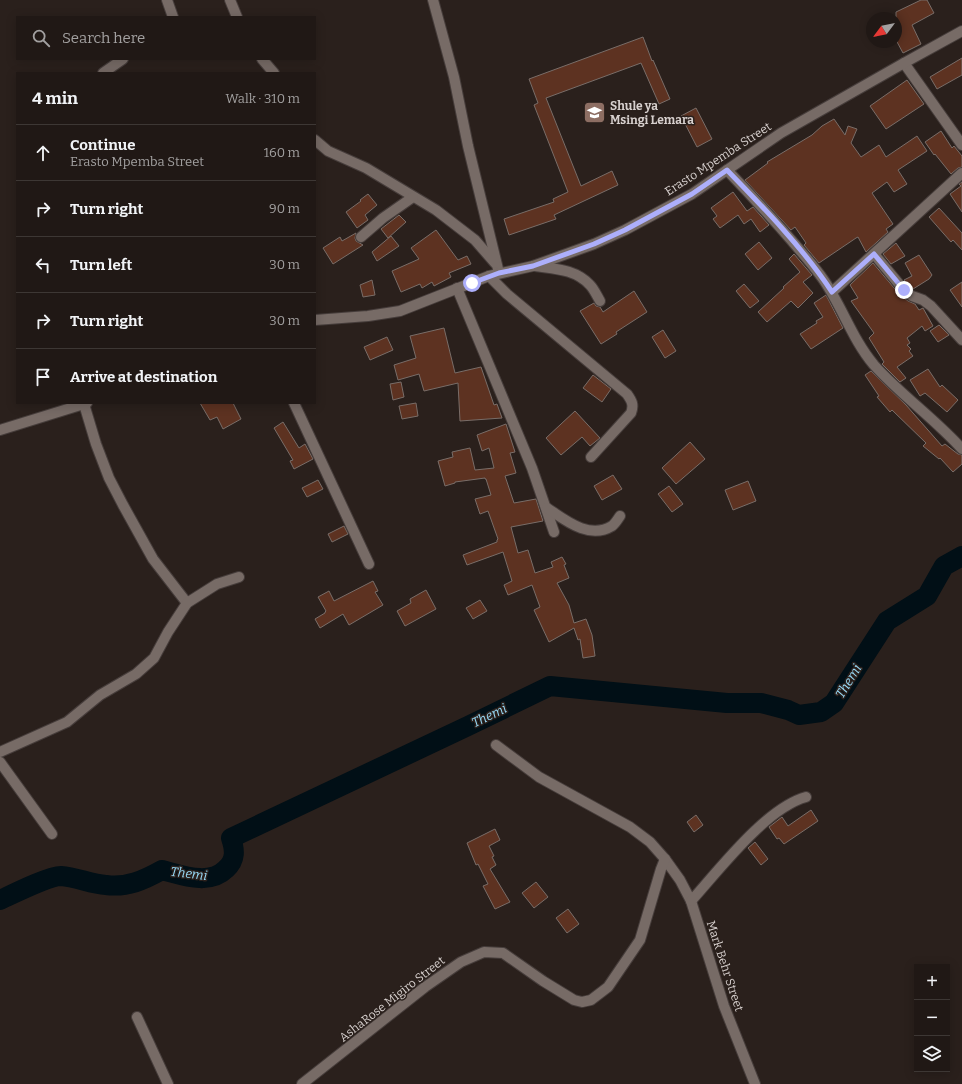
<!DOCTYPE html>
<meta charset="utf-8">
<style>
body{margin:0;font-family:Bitter,serif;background:#28211e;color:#f1f3f6}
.controls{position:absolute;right:12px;bottom:12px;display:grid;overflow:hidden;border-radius:0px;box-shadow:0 2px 10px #0003}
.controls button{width:36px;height:36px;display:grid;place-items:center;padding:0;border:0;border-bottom:1px solid #3d3734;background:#201815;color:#f1f3f6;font:20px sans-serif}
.compass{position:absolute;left:866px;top:12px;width:36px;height:36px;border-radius:50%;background:#201815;box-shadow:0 2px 10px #0003;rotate:238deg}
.stop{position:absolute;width:12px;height:12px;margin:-9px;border:3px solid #adaffb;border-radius:50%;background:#fff}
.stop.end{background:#adaffb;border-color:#fff;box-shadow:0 1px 4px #0008}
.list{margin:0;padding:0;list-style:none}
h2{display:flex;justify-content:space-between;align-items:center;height:52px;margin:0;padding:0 16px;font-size:17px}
h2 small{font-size:13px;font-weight:400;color:#a2a0a0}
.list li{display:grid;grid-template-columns:26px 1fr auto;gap:12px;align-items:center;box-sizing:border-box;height:56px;padding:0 16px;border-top:1px solid #3d3734}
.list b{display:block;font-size:15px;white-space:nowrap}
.list p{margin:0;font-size:13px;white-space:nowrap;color:#a2a0a0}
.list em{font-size:13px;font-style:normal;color:#a2a0a0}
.icon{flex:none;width:22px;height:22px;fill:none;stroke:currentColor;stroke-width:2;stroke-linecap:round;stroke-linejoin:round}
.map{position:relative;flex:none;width:962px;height:1084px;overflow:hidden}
.search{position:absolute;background:#201815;box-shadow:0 2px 10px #0003;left:16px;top:16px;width:300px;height:44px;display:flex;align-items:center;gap:10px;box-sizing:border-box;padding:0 14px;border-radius:0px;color:#a2a0a0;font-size:15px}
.panel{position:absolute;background:#201815;box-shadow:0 2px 10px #0003;left:16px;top:72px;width:300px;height:332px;border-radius:0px}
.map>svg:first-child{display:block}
</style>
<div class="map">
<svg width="962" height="1084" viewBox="0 0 962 1084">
<rect width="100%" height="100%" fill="#2a201c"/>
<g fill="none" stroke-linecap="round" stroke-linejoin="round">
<path stroke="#010f16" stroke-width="20" d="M0 900C13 894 49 876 61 876 76 877 91 884 106 885 127 888 144 880 162 870 182 875 209 886 226 869 236 860 235 850 231 838L468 726 550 686 727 703H761L788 710 799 715 821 712 834 703 887 621 927 596 944 566 962 556"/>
</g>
<g fill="#5d3221" stroke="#796d68">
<path d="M921 0H927L934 13 912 25 921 44 903 53 896 40V12Z"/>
<path d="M643 37 652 61 653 60 670 99 659 104 641 63 546 98 581 186 612 171 618 185 554 215 556 219 509 235 504 219 554 202 553 199 568 192 534 105 538 103 529 79Z"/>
<path d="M962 58V75L937 89 930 77Z"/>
<path d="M907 80 924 104 886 129 870 106Z"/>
<path d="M696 108 712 139 697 147 681 116Z"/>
<path d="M834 119 845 135 848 126 857 129 851 143 861 157 879 145 886 157 917 136 927 151 898 170 907 184 894 192 887 182 872 193 893 224 886 229 888 232 866 252 858 237 856 238 819 263 804 245 806 243 795 227 791 230 745 180 768 163 767 162 812 135 822 126Z"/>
<path d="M941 131 952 148 954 146 962 156V167L958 168 951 174 935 154 934 155 925 142Z"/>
<path d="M962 182V212L950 194 961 186 959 184Z"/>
<path d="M733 192 747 211 753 207 769 225 760 232 751 219 744 224 738 215 720 228 713 219 717 216 711 208Z"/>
<path d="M368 194 377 205 365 215 368 220 357 228 346 212 361 201 360 200Z"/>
<path d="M939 208 962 233V250L953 240 951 242 929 217Z"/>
<path d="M399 215 406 222 388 238 381 229Z"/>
<path d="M436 230 458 260 467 256 471 264 449 273 451 277 434 286 432 282 422 288 420 284 401 292 392 271 419 259 411 248Z"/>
<path d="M356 233 355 238 356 241 363 245 333 264 323 248 340 237 342 241Z"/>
<path d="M391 236 399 246 377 261 372 252Z"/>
<path d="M759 242 772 258 758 270 745 254Z"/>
<path d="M896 243 905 256 891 264 883 254Z"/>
<path d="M794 254 812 275 803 282 813 293 798 308 791 301 767 322 758 312 784 288 783 287 800 272 789 259Z"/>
<path d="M919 255 932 275 929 279 913 289 904 280 912 276 905 263Z"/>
<path d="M873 263 900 295 908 301 915 304 919 310 923 308 933 326 925 331 922 326 907 338 910 343 907 345 911 349 909 351 913 356 897 367 906 378 900 382 882 364 884 362 869 338 874 333 851 301 858 298 850 285Z"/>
<path d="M372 280 375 295 363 297 360 285Z"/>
<path d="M962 282V307L950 290Z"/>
<path d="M744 284 759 301 750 308 736 291Z"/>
<path d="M634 291 647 312 616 332 617 334 601 344 580 311 594 303 596 306 600 307 603 312Z"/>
<path d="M826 295 843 328 811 349 800 334 817 323 816 321 823 317 814 303Z"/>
<path d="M939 325 949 335 938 342 930 331Z"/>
<path d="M444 328 455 373 481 367 494 405 497 404 502 418 460 421 458 383 424 391 419 374 398 380 394 365 416 358 410 336Z"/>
<path d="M663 330 676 351 665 358 652 337Z"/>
<path d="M387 337 393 350 370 360 364 347Z"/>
<path d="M928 369 940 387 942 385 958 400 947 412 925 393 920 396 910 380Z"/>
<path d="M871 371 906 405 942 446 945 444 954 451 958 454 962 455V464L953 472 940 458 939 459 923 446 926 443 892 410 890 412 877 397 879 396 865 375Z"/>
<path d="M593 375 611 389 602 402 583 388Z"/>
<path d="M401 382 404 397 393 400 390 384Z"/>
<path d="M200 403H233L241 419 223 429 217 417 210 420Z"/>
<path d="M416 403 418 416 402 419 399 406Z"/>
<path d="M575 411 600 438 590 446 582 437 561 455 546 438Z"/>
<path d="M283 422 299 448 305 444 313 459 294 469 290 461 293 460 274 428Z"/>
<path d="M506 424 515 452 510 453 516 473 505 476 514 503 536 499 543 521 511 527 518 553 528 550 535 573 553 567 551 562 562 557 566 564 564 565 569 578 557 583 569 605 574 623 586 619 592 635 595 656 583 658 580 639 578 640 574 628 549 642 534 610 540 607 532 585 508 595 504 585 512 581 503 552 467 565 463 555 497 542V540L498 539 488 511 480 514 475 499 491 495 486 479H485V478L455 482V483L445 486 438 461 453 457 452 452 470 448 475 470 494 468 489 448 482 451 477 435Z"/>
<path d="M690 442 705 459 676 484 662 468Z"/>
<path d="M613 475 622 489 602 500 594 486Z"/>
<path d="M318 480 323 489 307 497 302 488Z"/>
<path d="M748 481 756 501 733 510 725 490Z"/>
<path d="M669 486 683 504 672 512 658 494Z"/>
<path d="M344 526 348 534 332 542 328 534Z"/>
<path d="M373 581 378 591 375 592 383 605 349 625 343 614 320 628 315 619 325 613V612L326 611 318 597 329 591 334 601Z"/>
<path d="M426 590 436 609 405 626 397 611 411 603 410 599Z"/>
<path d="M480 600 487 611 473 619 466 608Z"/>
<path d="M811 810 818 821 784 844 779 838 777 839 769 827 782 817 788 826Z"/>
<path d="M696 815 703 825 694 832 687 822Z"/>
<path d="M495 829 500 840 489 846 494 856 492 857 496 865 490 869 510 902 495 909 483 886 488 884 478 864 476 865 467 843Z"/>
<path d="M755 842 768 859 761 865 748 848Z"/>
<path d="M536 882 548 897 534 908 522 893Z"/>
<path d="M568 909 579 924 567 933 556 918Z"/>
</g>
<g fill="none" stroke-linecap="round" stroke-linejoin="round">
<defs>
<g id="street">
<path d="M167 0 173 17"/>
<path d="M230 0 237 17"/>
<path d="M433 0 454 77 468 146 499 273"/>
<path d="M262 59 274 73"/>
<path d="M904 63 962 145"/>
<path d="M103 73 123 59"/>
<path d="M315 140 328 151 366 168 436 210 475 240 495 263"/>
<path d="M727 170C749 193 771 217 792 241 803 254 814 266 823 279 842 306 852 339 874 365 901 395 935 419 962 449"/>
<path d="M361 237 383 218 413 197"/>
<path d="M874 254 904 290 912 296 923 300 931 306 962 340"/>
<path d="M535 266C555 269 575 269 590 285 594 289 597 296 600 301"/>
<path d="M489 276 507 294 627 394C632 401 634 405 631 413L591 457"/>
<path d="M457 288 532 468 554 532"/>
<path d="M832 292 962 173"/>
<path d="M315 320 368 316 400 311 489 276 533 266 594 244 625 230 692 194 781 133 904 63 962 31"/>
<path d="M294 403 369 564"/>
<path d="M84 404 96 444 109 478 123 505 153 559 187 603"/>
<path d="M0 430 87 403"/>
<path d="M547 508C565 520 589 540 612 526 615 524 618 519 620 516"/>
<path d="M496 745 539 777 630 827 650 842 665 859 680 880 691 901 724 1006 755 1084"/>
<path d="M0 752 67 722 100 695 136 674 154 658 168 632 187 603 217 584 239 577"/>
<path d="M0 762 52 834"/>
<path d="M691 901C719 870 766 808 806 797"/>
<path d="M137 1017 168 1084"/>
<path d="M302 1084 425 987 461 962 484 952 503 953 543 981 574 1000 582 1002 591 1000 608 987 640 940 661 869 665 859"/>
</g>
</defs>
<use href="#street" stroke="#463d3b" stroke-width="12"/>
<use href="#street" stroke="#776b66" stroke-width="10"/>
</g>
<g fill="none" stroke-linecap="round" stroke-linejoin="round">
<path stroke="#adaffb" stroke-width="5" d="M472 283 499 273 533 266 594 244 625 230 692 194 727 170C764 208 803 248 832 292L874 254 904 290"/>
</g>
<defs>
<symbol id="school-square" viewBox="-11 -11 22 22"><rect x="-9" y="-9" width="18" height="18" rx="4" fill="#8d6e63" stroke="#2a201c"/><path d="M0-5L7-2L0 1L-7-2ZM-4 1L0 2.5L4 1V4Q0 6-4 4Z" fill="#fff"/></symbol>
</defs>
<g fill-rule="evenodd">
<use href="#school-square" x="582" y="100" width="25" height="25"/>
</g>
<g text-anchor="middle" stroke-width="3" stroke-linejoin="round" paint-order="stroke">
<g font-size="12" font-weight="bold" fill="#d7d0ce" stroke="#2a201c" text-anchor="start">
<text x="610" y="110">Shule ya<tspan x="610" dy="14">Msingi Lemara</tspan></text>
</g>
<g font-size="12" fill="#d7d0ce" stroke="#2a201c">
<text transform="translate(718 159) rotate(-33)" y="4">Erasto Mpemba Street</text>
<text transform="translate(725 966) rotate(72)" y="4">Mark Behr Street</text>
<text transform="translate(392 999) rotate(-38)" y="4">AshaRose Migiro Street</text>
</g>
<g font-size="13" font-style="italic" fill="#98dbf8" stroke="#2a201c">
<text transform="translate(848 681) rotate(-58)" y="5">Themi</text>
<text transform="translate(489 715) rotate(-26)" y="5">Themi</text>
<text transform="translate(189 873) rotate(7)" y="5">Themi</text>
</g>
</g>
</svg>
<div class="controls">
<button>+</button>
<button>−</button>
<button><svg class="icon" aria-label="layers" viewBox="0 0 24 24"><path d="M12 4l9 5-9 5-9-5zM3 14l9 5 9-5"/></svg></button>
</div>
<svg class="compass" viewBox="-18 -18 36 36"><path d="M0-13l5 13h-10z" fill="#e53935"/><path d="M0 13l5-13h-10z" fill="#a2a0a0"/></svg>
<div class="stop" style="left:472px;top:283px"></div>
<div class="stop end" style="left:904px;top:290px"></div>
<div class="search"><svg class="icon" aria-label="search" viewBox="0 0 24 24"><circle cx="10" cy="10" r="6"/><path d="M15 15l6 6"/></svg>Search here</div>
<section class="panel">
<h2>4 min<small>Walk · 310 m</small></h2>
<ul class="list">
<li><svg class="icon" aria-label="ahead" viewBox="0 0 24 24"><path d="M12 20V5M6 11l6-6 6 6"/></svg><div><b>Continue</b><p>Erasto Mpemba Street</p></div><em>160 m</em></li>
<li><svg class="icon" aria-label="right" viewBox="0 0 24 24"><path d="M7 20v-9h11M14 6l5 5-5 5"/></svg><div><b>Turn right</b></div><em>90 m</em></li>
<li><svg class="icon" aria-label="left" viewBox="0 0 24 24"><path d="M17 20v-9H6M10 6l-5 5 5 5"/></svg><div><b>Turn left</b></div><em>30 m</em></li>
<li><svg class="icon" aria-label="right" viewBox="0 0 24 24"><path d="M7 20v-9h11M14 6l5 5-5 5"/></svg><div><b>Turn right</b></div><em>30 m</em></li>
<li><svg class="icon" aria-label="arrive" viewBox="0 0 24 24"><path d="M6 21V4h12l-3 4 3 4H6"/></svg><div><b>Arrive at destination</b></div></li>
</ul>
</section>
</div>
